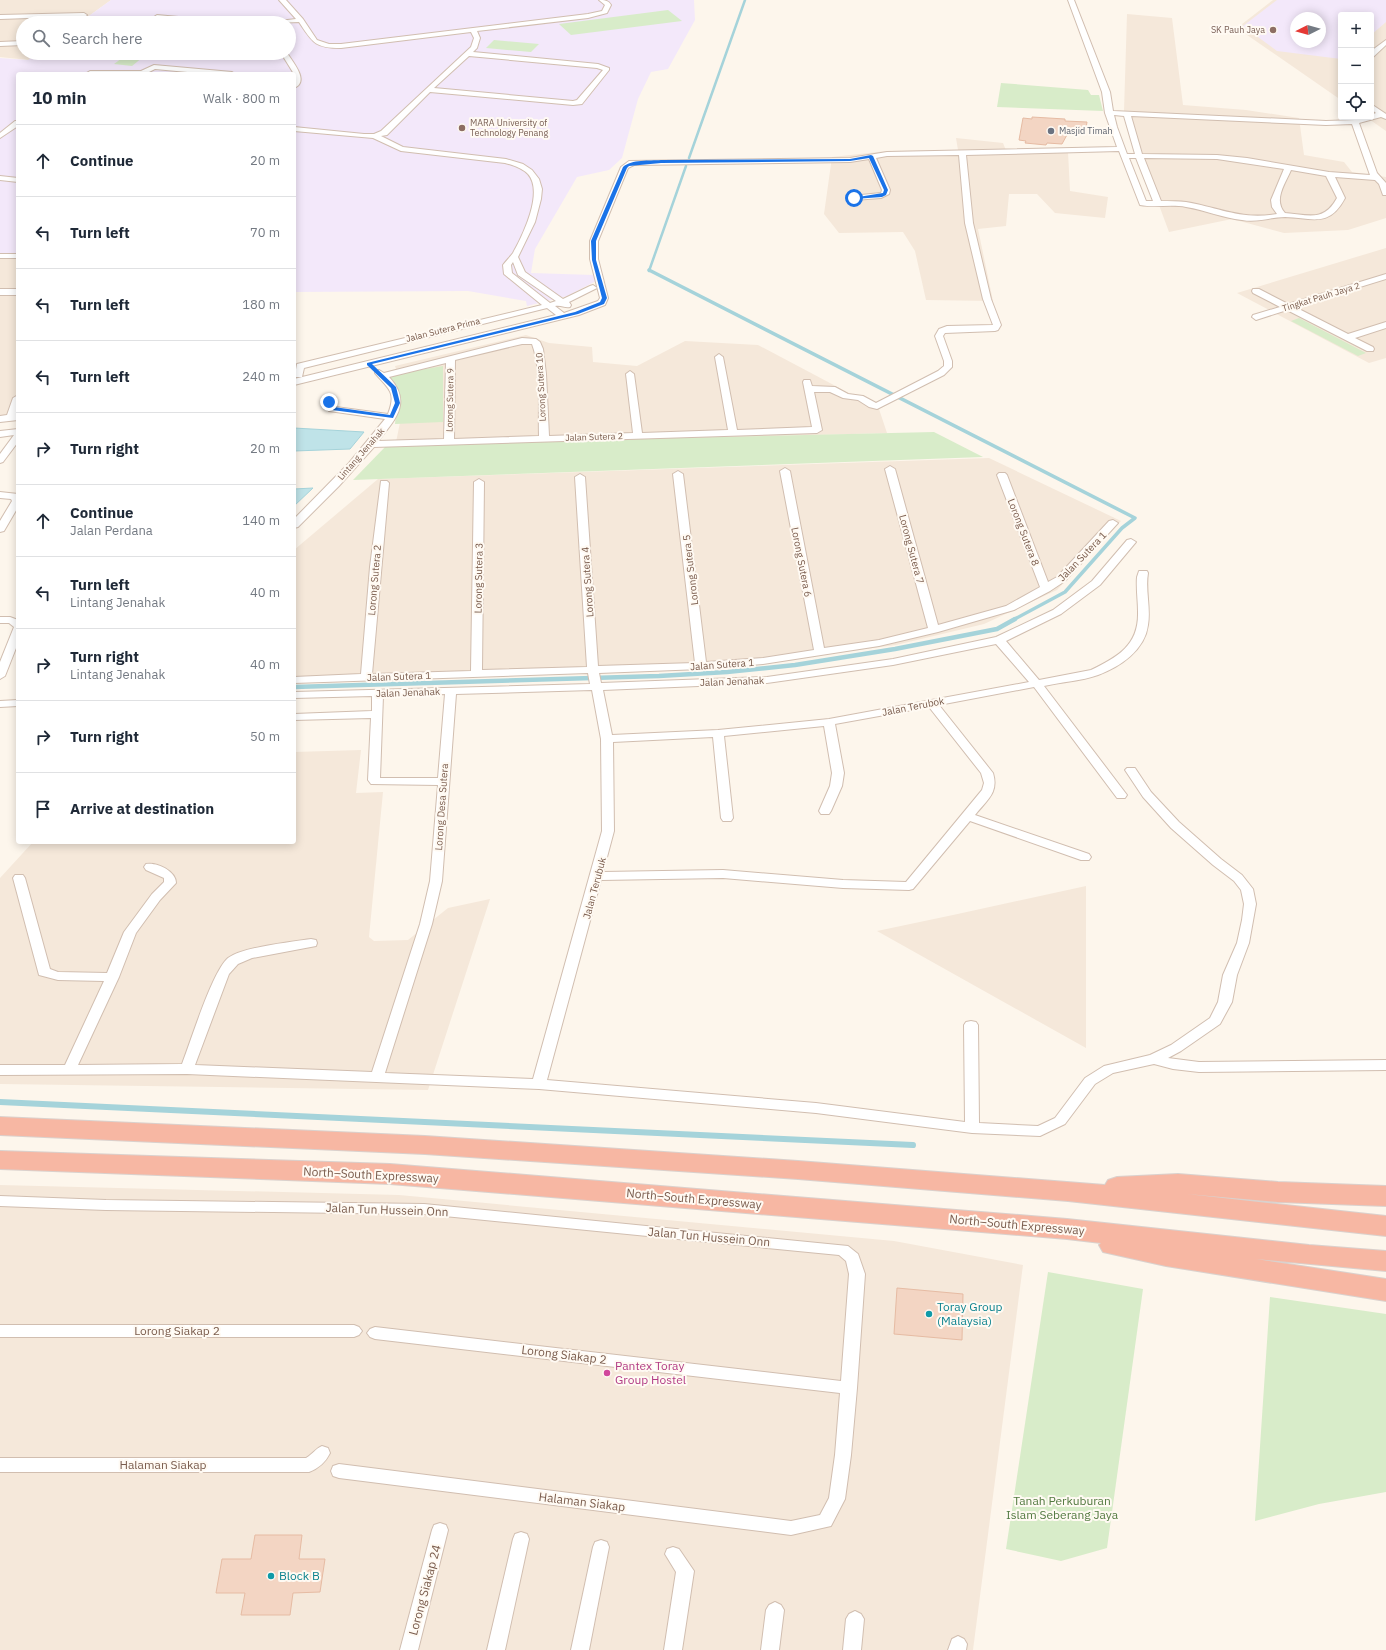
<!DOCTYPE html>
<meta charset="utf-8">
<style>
body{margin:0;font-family:"IBM Plex Sans",sans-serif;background:#f2f2f3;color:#1f2937}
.controls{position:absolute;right:12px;top:12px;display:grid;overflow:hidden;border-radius:4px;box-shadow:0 2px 10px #0003}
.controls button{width:36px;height:36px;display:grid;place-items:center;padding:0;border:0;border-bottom:1px solid #e0e1e3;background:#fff;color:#1f2937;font:20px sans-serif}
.compass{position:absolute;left:1290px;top:12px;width:36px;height:36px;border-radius:50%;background:#fff;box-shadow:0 2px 10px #0003;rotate:264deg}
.stop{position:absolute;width:12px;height:12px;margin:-9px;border:3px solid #1a73e8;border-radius:50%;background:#fff}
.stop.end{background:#1a73e8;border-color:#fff;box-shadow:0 1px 4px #0008}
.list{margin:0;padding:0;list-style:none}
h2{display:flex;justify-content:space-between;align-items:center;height:52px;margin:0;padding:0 16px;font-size:17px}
h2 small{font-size:13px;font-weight:400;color:#747a83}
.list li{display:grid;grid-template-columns:26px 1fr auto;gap:12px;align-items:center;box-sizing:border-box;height:72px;padding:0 16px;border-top:1px solid #e0e1e3}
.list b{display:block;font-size:15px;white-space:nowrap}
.list p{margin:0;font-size:13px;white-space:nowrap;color:#747a83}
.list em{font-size:13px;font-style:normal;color:#747a83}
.icon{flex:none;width:22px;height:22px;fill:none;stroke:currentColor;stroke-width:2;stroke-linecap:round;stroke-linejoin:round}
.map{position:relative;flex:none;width:1386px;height:1650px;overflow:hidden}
.search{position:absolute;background:#fff;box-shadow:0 2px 10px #0003;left:16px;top:16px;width:280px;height:44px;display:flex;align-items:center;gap:10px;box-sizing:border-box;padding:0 14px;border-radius:22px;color:#747a83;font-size:15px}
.panel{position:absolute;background:#fff;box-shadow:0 2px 10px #0003;left:16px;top:72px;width:280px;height:772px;border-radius:4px}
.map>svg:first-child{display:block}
</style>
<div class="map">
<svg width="1386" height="1650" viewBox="0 0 1386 1650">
<rect width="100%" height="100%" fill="#fdf6ec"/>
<g fill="#f5e8da" fill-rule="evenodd">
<path d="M0 0H111L79 23H23V53H38L29 60 0 57Z"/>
<path d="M1273 0H1386V131L1366 117H1371V15H1341V100L1237 28ZM1296 18H1320V42H1296Z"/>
<path d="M1127 14 1172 18 1183 105 1246 110 1299 118 1304 155 1344 162 1352 172 1386 177V218L1348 230 1284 233 1232 219 1169 232 1124 111Z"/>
<path d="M956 138 1003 143 1007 153 1068 152 1070 191 1108 197 1105 218 1055 213 1037 194H1009L1006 226 978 229 993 301 926 300 915 251 903 232 839 233 824 214 832 157 887 151 958 150Z"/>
<path d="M1386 248V358L1369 363 1237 293Z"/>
<path d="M0 253H18V419L0 421Z"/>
<path d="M526 335 549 343 592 347 593 362 637 366 685 341 758 345 879 409 887 433 395 447 405 398 395 366Z"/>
<path d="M989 458 1121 521 1057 590 984 624 896 645 745 665 294 682V550L378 479Z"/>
<path d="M361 750 356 793 383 792 369 937 374 941 408 940 448 908 490 899 428 1090 0 1084V878L33 842H294V752Z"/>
<path d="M1086 886V1048L877 931 953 915Z"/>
<path d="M0 1185 399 1195 894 1241 1023 1265 973 1650H0Z"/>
</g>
<g fill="#f3e8fa" fill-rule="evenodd">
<path d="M111 0H694L695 20 668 69 651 72 638 99 622 158 609 170 577 177 535 249 531 273 594 275 596 281 567 296 527 306 526 301 468 291 294 292V74H18V253H0V58L28 60 38 53H289V23H79Z"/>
<path d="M1277 0H1386V22L1371 35V15H1341V59L1277 51 1243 26ZM1296 18H1320V42H1296Z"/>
</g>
<g fill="#d8ecc9">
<path d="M668 10 682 21 571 35 559 24Z"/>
<path d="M131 17 178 21 176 23H122Z"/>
<path d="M494 40 539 44 531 52 486 48Z"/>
<path d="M129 53H148L132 66 114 64Z"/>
<path d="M1001 83 1088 90 1091 95H1099L1103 111 997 107Z"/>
<path d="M1299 318 1366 353 1358 356 1291 321Z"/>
<path d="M443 366V422L395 424 397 403 383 376Z"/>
<path d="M934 432 983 457 353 480 387 445Z"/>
<path d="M1048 1272 1143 1289 1107 1548 1061 1561 1006 1549Z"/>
<path d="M1270 1297 1386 1314V1492L1319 1504 1255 1521Z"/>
</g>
<g fill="#bfe3e8" stroke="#a5d3da">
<path d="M294 428 364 432 350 449 294 451Z"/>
<path d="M313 488 294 506V489Z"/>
</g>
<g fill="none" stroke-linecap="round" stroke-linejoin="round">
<g stroke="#a5d3da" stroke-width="2.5">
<path d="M689 158 745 0"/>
<path d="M649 271 686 166"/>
</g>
<path stroke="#a5d3da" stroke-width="3.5" d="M649 270 1135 518 1122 528 1065 592 1013 620"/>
<path stroke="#a5d3da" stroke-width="4.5" d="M294 687 659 676 727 672 795 665 895 649 997 629 1015 619"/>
<path stroke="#a5d3da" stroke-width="6" d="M0 1102 913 1145"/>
</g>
<g fill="#f3d5c3" stroke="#e6bba3">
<path d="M1032 117 1065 119V121L1087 122 1085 134 1068 133 1062 144 1047 143 1046 145 1025 143 1026 141 1019 140 1023 118 1032 119Z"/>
<path d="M897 1288 963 1294 962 1340 894 1334Z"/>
<path d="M255 1535H302L299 1559H325L320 1592 293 1593 290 1615H241L245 1593H216L222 1559H251Z"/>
</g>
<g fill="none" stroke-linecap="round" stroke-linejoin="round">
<defs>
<g id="street">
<path d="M279 0H286L303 19 317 40 329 44H341L588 14 602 11 605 5 599 0C604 0 608 0 611 5L607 13 588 18 477 31 480 38 477 48 473 52 598 64 609 68V70L582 104 573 105 430 92 387 135 381 136 403 147 506 159 523 164 532 170 539 179 542 189 541 199 535 222 518 257 525 272 563 299 590 286 593 285 597 288 569 302 571 305 570 307C564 308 562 305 555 306L564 313 598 301 600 298 590 259V241L621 167 629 161 850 158 887 152 1117 147 1105 113 1102 92 1068 0H1074L1110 92 1113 111 1326 121 1355 120 1371 117V115L1376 113 1371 109V104L1386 114V119L1381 117 1359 123 1377 173 1386 183V195H1383L1379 184 1375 180 1335 177 1345 198C1329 228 1313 218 1285 217 1270 217 1258 223 1242 220 1223 218 1205 210 1186 207 1171 204 1155 208 1140 205L1119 151 966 155 973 223 991 299 1001 325 998 330 995 331 945 333 943 336 952 361V367L944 375 877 409 869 407 858 400 843 398 830 392H814L822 430 817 433 374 447 339 486 298 527 294 528V519L349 463 385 419 329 411 324 402 328 397 331 396 336 399 334 402 336 407 388 414C397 391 388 389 375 373L376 371 379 370 384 373 522 338 536 339 540 342 543 349 546 374 549 436 633 433 626 374 630 371 634 374 642 433 728 430 715 357 719 354 723 357 737 430 812 427 803 382 804 380H810L812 386 835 387 848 394 863 396 876 403 938 371 944 366V361L935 336 939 329 947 326 993 325 983 299 965 223 959 155 887 156 876 158 890 190 889 194 881 198 854 200 850 198 851 196 881 193 882 190 869 159 850 162 634 165 628 168 598 241V259L608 298 605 305 579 315 294 385V379L556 315 547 308 304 368 302 377H296L295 375 297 364 542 305 504 274 503 265C506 261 510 257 513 253 523 235 544 192 528 174 522 168 513 165 505 163L401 151 373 138 294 131V127L364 134H374L381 131 471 47 474 38 471 32 341 48C315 48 313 43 299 22L276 23 279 21 296 19ZM469 56 597 68 603 70 577 100 573 101 434 88ZM1114 115 1124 116 1135 154H1127L1117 127ZM1131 116 1326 125 1352 124 1370 175 1329 172 1247 158 1217 155 1142 154ZM1129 158H1136L1153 201H1146ZM1144 158 1217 159 1284 169 1271 200 1272 207 1277 214C1240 220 1221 208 1186 202 1178 201 1169 201 1161 201ZM1291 170 1326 176 1337 198C1324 222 1309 215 1285 213 1273 200 1285 184 1291 170ZM513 262 518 275 556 301 550 303 512 273 511 265ZM522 344H532C542 371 538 408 539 436L454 439 455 360ZM446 363 444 439 378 441C396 419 412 402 389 377Z"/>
<path d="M84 13 87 15 86 16 0 19V15Z"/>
<path d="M157 15 221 21 224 23H200L155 18 154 17Z"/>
<path d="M1386 40V45L1371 59V51Z"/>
<path d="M23 41V45L0 46V42Z"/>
<path d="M281 53H287C293 62 310 82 294 88V74Z"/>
<path d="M154 65 232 72 235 74H209L155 69 145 74H85L90 71H141Z"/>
<path d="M15 121H18V126L0 138V133Z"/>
<path d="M0 176 18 178V182L0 180Z"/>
<rect x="0" y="254" width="18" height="4"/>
<path d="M1386 274V279L1295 307 1348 334 1386 322V328L1355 338 1373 347 1374 349 1373 351H1367L1287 310 1256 320 1252 317 1253 315 1280 307 1253 293 1252 291 1253 289H1259L1288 304Z"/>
<rect x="0" y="289" width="18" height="6"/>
<path d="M18 395V420L0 422V416L7 415 13 398Z"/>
<path d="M18 429V442L3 462 0 463V454L14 435 0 437V431Z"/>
<path d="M890 466 895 469 938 625 1006 606 1040 587 997 475 999 473H1005L1007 475 1048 582 1057 577 1109 521 1113 520 1118 523 1065 581 1050 591 1014 610 938 632 879 646 763 664 701 669 599 673 601 683 767 677 893 659 996 637 1053 610 1092 581 1127 540 1131 539 1136 542 1100 585 1061 614 1006 641 1039 680 1091 670C1118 657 1139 645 1138 612 1138 600 1136 588 1137 577L1139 571H1147L1148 573C1145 590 1151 608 1148 625 1145 650 1120 667 1098 675 1082 681 1061 682 1044 686L1127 795 1125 798H1117L1034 687 939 705 993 773C999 793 987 800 975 815L1089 854 1091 857 1089 860H1081L970 821 913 889 909 890 843 888 723 878 601 880 547 1080 816 1103 965 1122 964 1025 966 1022 971 1021 976 1022 978 1025 979 1123 1038 1126 1055 1118 1085 1078 1104 1066 1150 1055 1171 1045 1210 1018 1218 1002 1223 975 1237 943 1242 920 1244 904 1241 890 1234 881 1213 865 1171 828 1143 797 1125 770 1127 768H1135L1151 792 1179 822 1221 859 1242 875 1253 889 1256 904 1249 943 1237 975 1232 1002 1220 1024 1181 1051 1168 1058 1199 1062 1386 1060V1070L1199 1072 1173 1069 1154 1064 1113 1073 1095 1084 1065 1124 1040 1136 972 1133 816 1113 539 1089 187 1074 0 1075V1065H65L104 981 58 980 39 975 13 878 15 875H23L25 878 50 969 58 972 107 973 124 932 152 894 164 882V878L146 870 144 867 146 864C157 862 176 871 176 883L160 900 136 933 119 977 78 1065 182 1064C191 1041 212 972 228 958 243 947 291 942 311 939L316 940 317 943 316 946 252 958 238 964 229 974 195 1065 372 1072 420 924 430 881 438 785 371 784 368 780 371 718 294 720V714L372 711V696L294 698V692L590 684 588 673 294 683V677L361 674 370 567 381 481H387L389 483 372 674 471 671 474 482 479 479 484 482 482 670 587 667 575 477 580 474 585 477 598 666 695 663 673 474 678 471 683 474 706 662 763 658 814 650 780 471 785 468 790 471 824 648 879 640 928 628 885 469ZM996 644 1029 682 829 719 718 730 612 735 603 690 767 683 893 665ZM592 690 601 739 602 831 533 1079 385 1073 432 924 442 881 456 694ZM445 694 438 778H380L383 696ZM929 707 981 773 984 783 982 790 906 882 843 880 723 870 603 872 614 831 613 742 713 737 721 818 723 821H731L733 818 724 736 824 726 832 773 830 786 819 811 821 814H829L831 811 842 786 844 773 835 724Z"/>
<path d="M0 492 18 494V507L4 531 0 532V521L12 501 11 499 0 498Z"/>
<path d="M0 617H10L18 620V643L5 676 0 679V662L14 627 9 623H0Z"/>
<path d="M18 700V706L0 707V701Z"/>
<path d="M0 1196 106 1200 424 1204 848 1246 858 1254 865 1274 857 1388 851 1455 845 1499 831 1526 791 1535 339 1478 333 1476 331 1471 333 1466 339 1464 791 1521 820 1515 829 1498 835 1455 840 1393 375 1339 370 1337 367 1333 370 1329 375 1327 841 1381 849 1274 846 1261 839 1255 424 1214 106 1210 0 1206Z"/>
<path d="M0 1325H354L359 1327 362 1331 359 1335 354 1337H0Z"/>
<path d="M322 1446 328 1448 330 1453C325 1463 319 1468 309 1472H0V1458H306C313 1454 315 1449 322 1446Z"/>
<path d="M440 1523 446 1525 448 1530 418 1650H400L432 1530 434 1525Z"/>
<path d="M521 1532 527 1534 529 1539 505 1650H487L513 1539 515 1534Z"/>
<path d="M601 1540 607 1542 609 1547 589 1650H571L593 1547 595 1542Z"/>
<path d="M673 1547 679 1549 694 1571 682 1650H664L676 1572 665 1554 667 1549Z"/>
<path d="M775 1602 781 1605 784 1610 779 1650H761L766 1610 769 1605Z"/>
<path d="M855 1611 861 1614 864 1619 861 1650H843L846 1619 849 1614Z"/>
<path d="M958 1636 964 1639 967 1644 966 1650H948L952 1639Z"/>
</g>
<g id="highway">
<path d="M0 1117 425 1136 798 1161 1105 1185 1108 1180 1117 1177 1178 1174 1278 1182 1386 1186V1206L1278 1202 1187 1194 1386 1216V1236L1068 1201 798 1179 425 1154 0 1135Z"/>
<path d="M0 1151 390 1164 1067 1219 1309 1245 1386 1251V1271L1256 1259 1386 1279V1301L1166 1266 1103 1252 1099 1245 1101 1243 1067 1239 390 1184 0 1169Z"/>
</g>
</defs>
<use href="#street" stroke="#d1beb0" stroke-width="2"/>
<use href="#highway" stroke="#dad1cd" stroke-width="2"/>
<use href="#street" fill="#fff" fill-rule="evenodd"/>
<use href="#highway" fill="#f7b7a3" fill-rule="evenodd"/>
</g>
<path fill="#1a73e8" d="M871 155 873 156 888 190 886 195 882 197 854 199 852 198 883 193 884 190 869 158 850 161 661 163 629 166 627 168 596 241V260L607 298 604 304 578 314 372 364 396 387 400 403 393 418 332 410 326 402 331 401 334 407 390 415 395 403 391 388 367 365V363L575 312 600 302 602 298 592 260 591 241 623 167C632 159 649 161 661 160L850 159Z"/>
<g fill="#8d6e63" stroke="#fffaf3" stroke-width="1.5">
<circle cx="1273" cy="30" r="4"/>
<circle cx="462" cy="128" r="4"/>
</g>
<circle fill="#6b7280" stroke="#fffaf3" stroke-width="1.5" cx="1051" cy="131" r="4"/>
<g fill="#0f9aa8" stroke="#fffaf3" stroke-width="1.5">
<circle cx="929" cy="1314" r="4"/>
<circle cx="271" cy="1576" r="4"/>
</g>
<circle fill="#d1479c" stroke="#fffaf3" stroke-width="1.5" cx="607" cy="1373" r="4"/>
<g text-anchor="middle" stroke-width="4" stroke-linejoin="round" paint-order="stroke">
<g font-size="9" fill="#785e54" stroke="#fffaf3" text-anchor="end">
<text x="1265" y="33">SK Pauh Jaya</text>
<text x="470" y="126" text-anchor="start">MARA University of<tspan x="470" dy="10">Technology Penang</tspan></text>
</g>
<g font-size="9" fill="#5b616d" stroke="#fffaf3" text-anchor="start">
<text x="1059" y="134">Masjid Timah</text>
</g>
<g font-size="9" fill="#7a5c4d" stroke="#fffaf3">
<text transform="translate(1321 297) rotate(-17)" y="3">Tingkat Pauh Jaya 2</text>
<text transform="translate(443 330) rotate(-14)" y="3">Jalan Sutera Prima</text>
<text transform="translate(541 387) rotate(-93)" y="3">Lorong Sutera 10</text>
<text transform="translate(450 400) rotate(-89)" y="3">Lorong Sutera 9</text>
<text transform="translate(594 437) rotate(-2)" y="3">Jalan Sutera 2</text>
<text transform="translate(361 454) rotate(-49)" y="3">Lintang Jenahak</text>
</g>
<g font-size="10" fill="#7a5c4d" stroke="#fffaf3">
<text transform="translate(1024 532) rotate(69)" y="4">Lorong Sutera 8</text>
<text transform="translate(912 549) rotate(75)" y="4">Lorong Sutera 7</text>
<text transform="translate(1082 556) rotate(-46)" y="4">Jalan Sutera 1</text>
<text transform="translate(802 562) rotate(79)" y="4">Lorong Sutera 6</text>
<text transform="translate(690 570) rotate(-97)" y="4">Lorong Sutera 5</text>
<text transform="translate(478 578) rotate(-89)" y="4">Lorong Sutera 3</text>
<text transform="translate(374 580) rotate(-85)" y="4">Lorong Sutera 2</text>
<text transform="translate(587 582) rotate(-94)" y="4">Lorong Sutera 4</text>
<text transform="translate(722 664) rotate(-4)" y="4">Jalan Sutera 1</text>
<text transform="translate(399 676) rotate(-2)" y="4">Jalan Sutera 1</text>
<text transform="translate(732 681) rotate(-2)" y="4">Jalan Jenahak</text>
<text transform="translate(408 692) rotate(-2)" y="4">Jalan Jenahak</text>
<text transform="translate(913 706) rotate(-11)" y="4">Jalan Terubok</text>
<text transform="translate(441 807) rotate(-86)" y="4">Lorong Desa Sutera</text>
<text transform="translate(594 888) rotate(-75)" y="4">Jalan Terubuk</text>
</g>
<g font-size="12" fill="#7a5c4d" stroke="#fffaf3">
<text transform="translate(371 1175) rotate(3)" y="4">North–South Expressway</text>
<text transform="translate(694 1199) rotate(5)" y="4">North–South Expressway</text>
<text transform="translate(387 1210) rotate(2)" y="4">Jalan Tun Hussein Onn</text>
<text transform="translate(1017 1225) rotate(5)" y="4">North–South Expressway</text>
<text transform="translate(709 1237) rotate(5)" y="4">Jalan Tun Hussein Onn</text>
<text x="177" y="1335">Lorong Siakap 2</text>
<text transform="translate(564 1355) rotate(7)" y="4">Lorong Siakap 2</text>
<text x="163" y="1469">Halaman Siakap</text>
<text transform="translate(582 1502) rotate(7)" y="4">Halaman Siakap</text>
<text transform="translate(425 1590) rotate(-75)" y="4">Lorong Siakap 24</text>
</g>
<g font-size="12" fill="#0d838f" stroke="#fffaf3" text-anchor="start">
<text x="937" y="1311">Toray Group<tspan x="937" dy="14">(Malaysia)</tspan></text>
<text x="279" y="1580">Block B</text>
</g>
<g font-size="12" fill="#b23c85" stroke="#fffaf3" text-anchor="start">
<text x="615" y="1370">Pantex Toray<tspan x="615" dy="14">Group Hostel</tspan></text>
</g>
<g font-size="12" fill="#537a41" stroke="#fffaf3">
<text x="1062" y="1505">Tanah Perkuburan<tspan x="1062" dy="14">Islam Seberang Jaya</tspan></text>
</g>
</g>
</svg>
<div class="controls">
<button>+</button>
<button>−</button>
<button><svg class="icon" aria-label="locate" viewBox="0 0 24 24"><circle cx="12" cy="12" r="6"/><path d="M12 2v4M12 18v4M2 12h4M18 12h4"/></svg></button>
</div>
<svg class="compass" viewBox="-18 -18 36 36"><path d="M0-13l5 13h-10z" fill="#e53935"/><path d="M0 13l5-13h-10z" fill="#747a83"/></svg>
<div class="stop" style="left:854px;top:198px"></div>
<div class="stop end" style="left:329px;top:402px"></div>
<div class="search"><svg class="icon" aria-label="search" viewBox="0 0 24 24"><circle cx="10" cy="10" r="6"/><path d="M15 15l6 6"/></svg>Search here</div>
<section class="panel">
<h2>10 min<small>Walk · 800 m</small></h2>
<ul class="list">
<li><svg class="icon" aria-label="ahead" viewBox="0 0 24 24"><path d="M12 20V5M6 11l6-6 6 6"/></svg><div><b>Continue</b></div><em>20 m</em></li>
<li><svg class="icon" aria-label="left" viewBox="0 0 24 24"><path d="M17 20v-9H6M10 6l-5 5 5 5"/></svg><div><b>Turn left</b></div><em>70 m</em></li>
<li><svg class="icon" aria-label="left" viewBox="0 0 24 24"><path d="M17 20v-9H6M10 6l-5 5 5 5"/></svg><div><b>Turn left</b></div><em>180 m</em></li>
<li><svg class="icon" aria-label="left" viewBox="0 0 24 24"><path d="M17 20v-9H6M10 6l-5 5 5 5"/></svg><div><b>Turn left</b></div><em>240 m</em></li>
<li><svg class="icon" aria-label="right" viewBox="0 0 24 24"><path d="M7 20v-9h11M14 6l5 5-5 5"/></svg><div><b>Turn right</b></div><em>20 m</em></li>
<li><svg class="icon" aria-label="ahead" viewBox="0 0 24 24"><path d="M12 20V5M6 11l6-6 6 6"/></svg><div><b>Continue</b><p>Jalan Perdana</p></div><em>140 m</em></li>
<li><svg class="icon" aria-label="left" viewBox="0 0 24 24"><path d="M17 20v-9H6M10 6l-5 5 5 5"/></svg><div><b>Turn left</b><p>Lintang Jenahak</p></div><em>40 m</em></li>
<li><svg class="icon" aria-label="right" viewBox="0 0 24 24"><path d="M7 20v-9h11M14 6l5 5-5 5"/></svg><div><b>Turn right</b><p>Lintang Jenahak</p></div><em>40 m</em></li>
<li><svg class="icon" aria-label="right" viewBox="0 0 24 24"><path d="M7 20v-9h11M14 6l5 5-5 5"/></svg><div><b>Turn right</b></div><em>50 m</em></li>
<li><svg class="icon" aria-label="arrive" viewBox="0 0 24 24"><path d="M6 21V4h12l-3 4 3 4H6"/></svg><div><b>Arrive at destination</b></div></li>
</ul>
</section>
</div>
